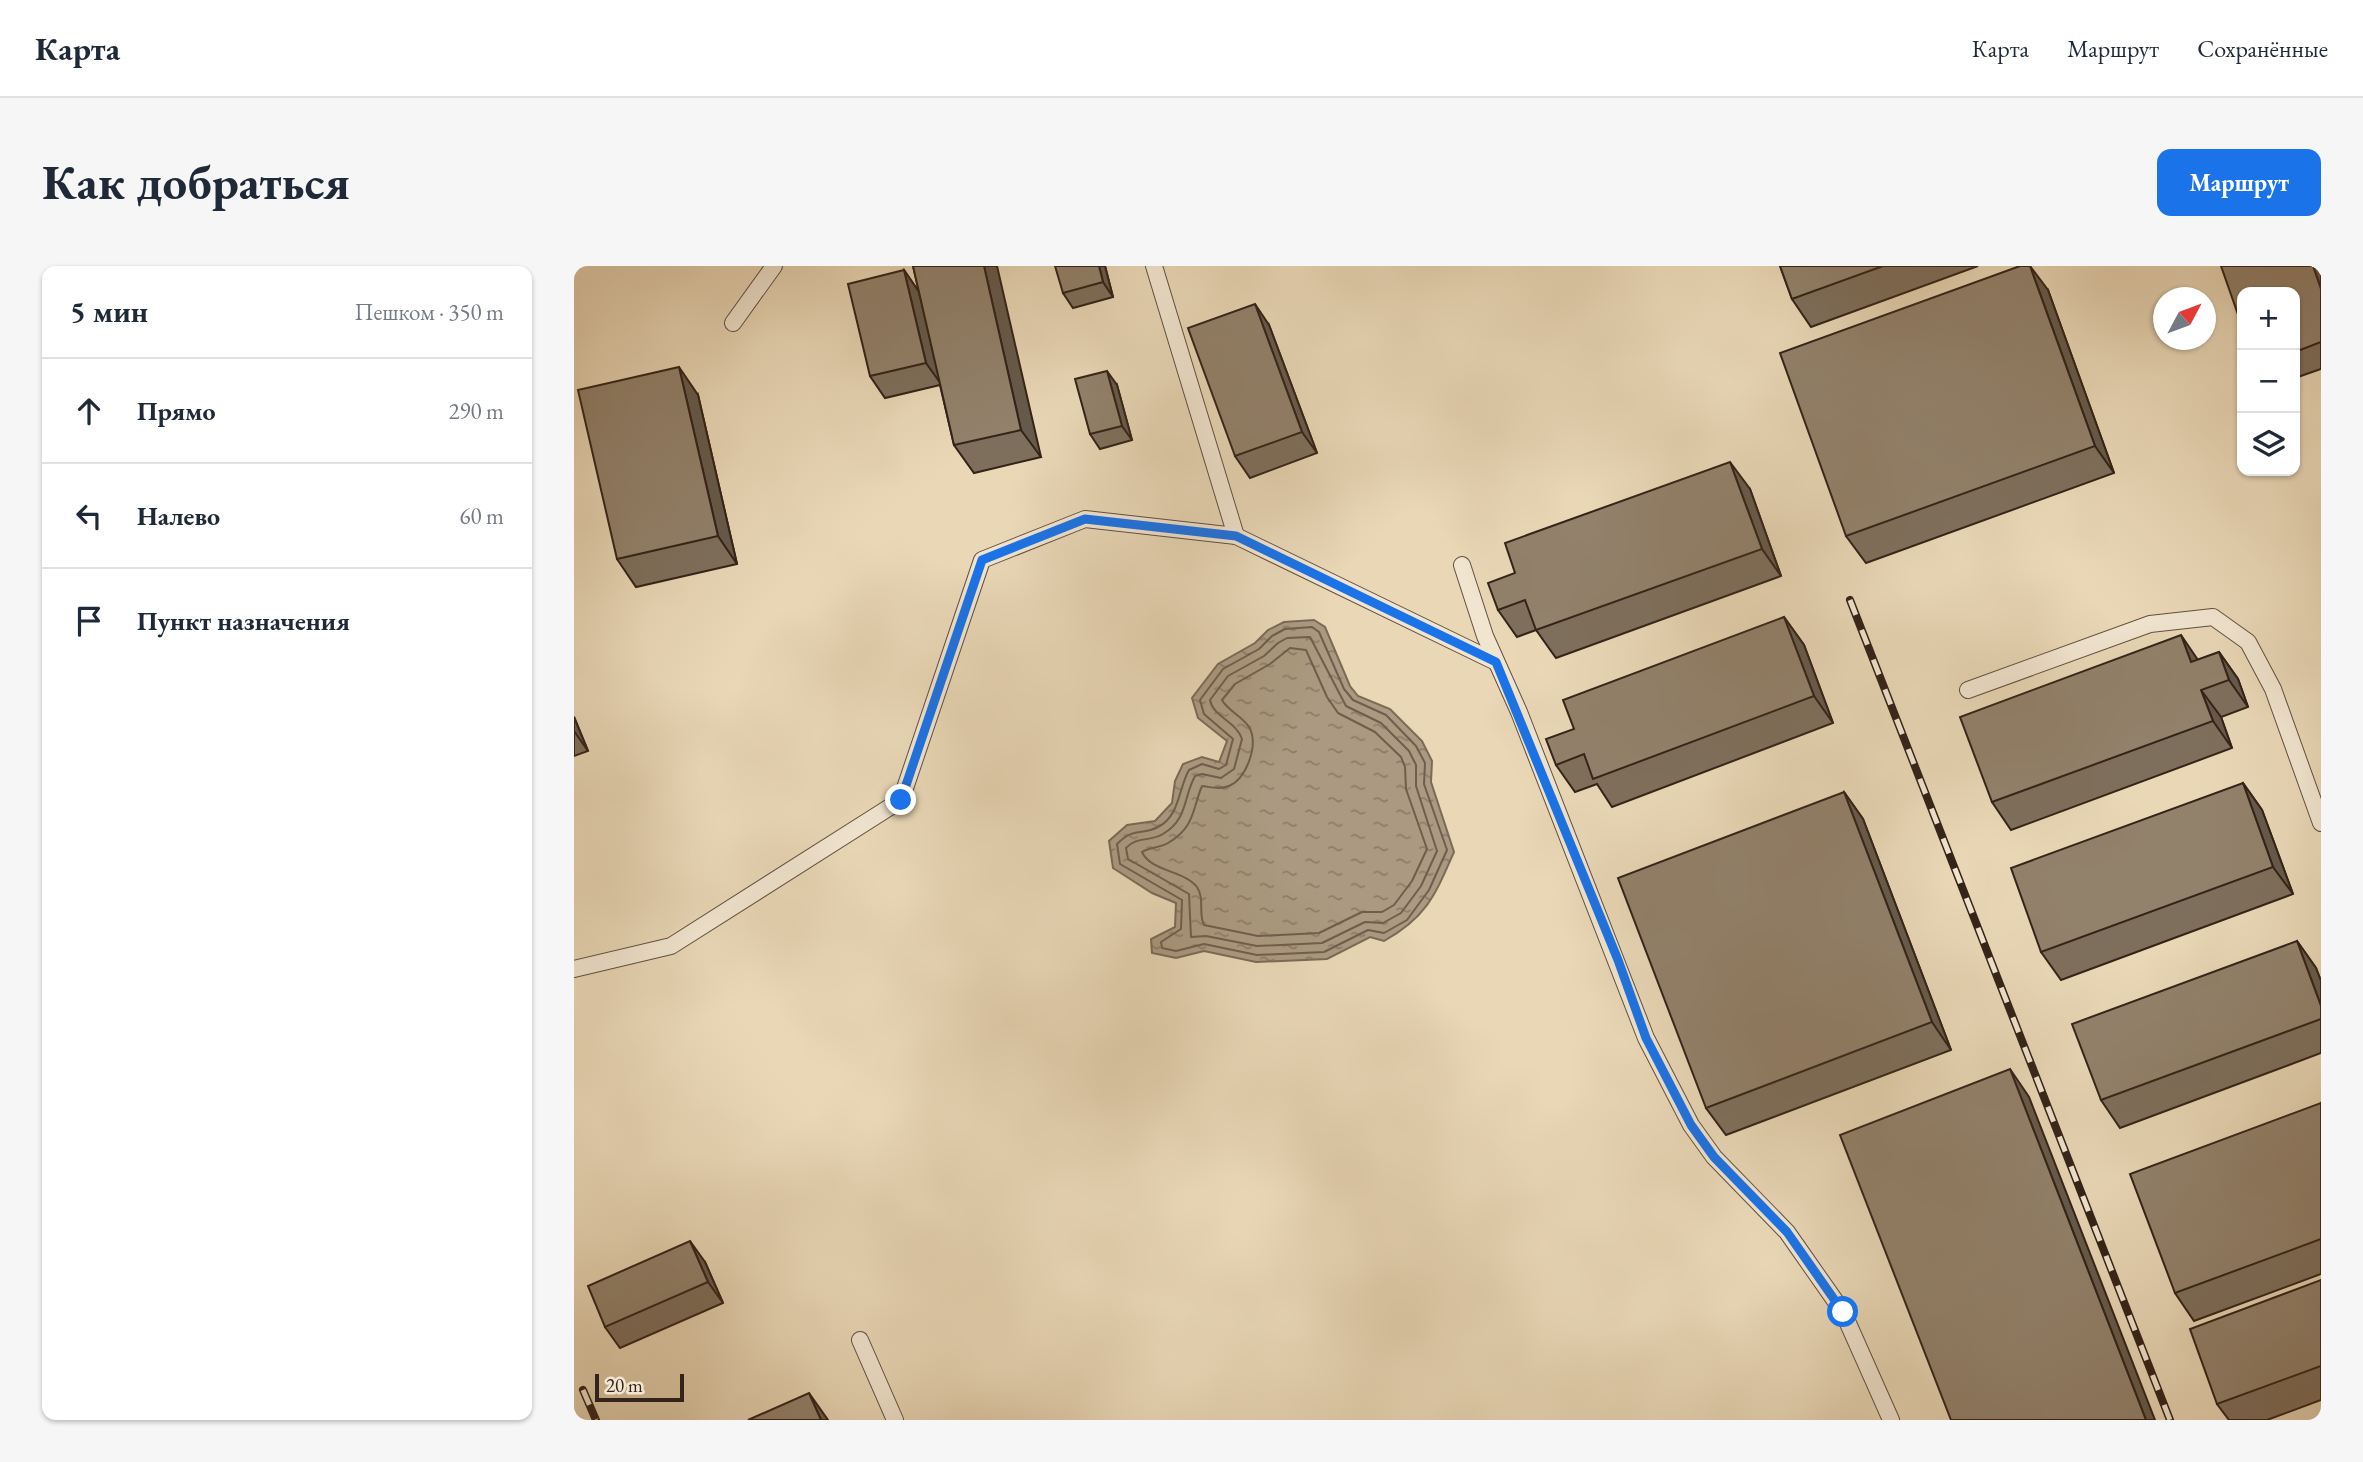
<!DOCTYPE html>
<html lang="ru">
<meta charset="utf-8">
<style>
body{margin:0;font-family:"EB Garamond",serif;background:#f6f6f7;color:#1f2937}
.controls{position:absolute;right:21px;top:21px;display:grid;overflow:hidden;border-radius:14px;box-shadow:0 2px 5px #0004}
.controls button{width:63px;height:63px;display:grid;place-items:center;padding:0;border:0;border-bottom:2px solid #e0e1e3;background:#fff;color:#1f2937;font:35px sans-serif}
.compass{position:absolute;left:1579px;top:21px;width:63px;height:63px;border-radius:50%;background:#fff;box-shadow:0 2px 5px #0004;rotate:49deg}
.scale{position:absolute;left:21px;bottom:18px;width:89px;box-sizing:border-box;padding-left:7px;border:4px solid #342319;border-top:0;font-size:19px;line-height:24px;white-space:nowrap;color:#342319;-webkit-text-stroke:5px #f1e5d0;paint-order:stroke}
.stop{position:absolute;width:21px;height:21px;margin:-16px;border:5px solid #1a73e8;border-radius:50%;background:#fff}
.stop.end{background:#1a73e8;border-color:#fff;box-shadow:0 2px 7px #0008}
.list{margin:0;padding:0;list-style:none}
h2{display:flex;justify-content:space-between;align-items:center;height:91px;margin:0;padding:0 28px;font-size:30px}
h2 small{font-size:23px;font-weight:400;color:#747a83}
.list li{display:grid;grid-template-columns:46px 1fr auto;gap:21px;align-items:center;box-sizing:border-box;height:105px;padding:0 28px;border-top:2px solid #e0e1e3}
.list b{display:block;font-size:26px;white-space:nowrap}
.list em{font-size:23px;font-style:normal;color:#747a83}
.icon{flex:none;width:38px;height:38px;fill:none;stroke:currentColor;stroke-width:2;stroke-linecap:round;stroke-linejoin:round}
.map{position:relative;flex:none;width:1747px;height:1154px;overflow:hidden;border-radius:14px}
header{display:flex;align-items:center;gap:42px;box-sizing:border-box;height:98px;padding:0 35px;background:#fff;border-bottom:2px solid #e0e1e3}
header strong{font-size:33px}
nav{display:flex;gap:38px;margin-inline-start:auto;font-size:24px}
.intro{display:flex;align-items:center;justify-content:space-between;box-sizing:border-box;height:168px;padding:0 42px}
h1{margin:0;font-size:49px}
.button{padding:18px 32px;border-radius:14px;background:#1a73e8;color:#fff;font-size:24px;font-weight:700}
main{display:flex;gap:42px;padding:0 42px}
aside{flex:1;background:#fff;border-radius:14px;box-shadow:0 2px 5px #0004}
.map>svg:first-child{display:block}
</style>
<header>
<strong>Карта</strong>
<nav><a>Карта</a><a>Маршрут</a><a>Сохранённые</a></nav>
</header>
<div class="intro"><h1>Как добраться</h1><a class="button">Маршрут</a></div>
<main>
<aside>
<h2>5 мин<small>Пешком · 350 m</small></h2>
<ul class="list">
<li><svg class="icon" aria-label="ahead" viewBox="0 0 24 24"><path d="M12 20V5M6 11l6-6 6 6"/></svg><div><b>Прямо</b></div><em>290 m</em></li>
<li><svg class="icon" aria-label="left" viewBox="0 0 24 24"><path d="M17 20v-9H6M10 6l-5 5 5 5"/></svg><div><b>Налево</b></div><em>60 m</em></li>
<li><svg class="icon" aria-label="arrive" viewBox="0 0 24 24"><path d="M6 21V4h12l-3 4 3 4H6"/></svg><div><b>Пункт назначения</b></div></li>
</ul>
</aside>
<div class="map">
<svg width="1747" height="1154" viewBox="0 0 1747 1154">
<defs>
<pattern id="water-ripples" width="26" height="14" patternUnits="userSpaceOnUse" patternTransform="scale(1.75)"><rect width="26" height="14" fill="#ab9a81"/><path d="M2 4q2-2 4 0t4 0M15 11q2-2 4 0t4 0" fill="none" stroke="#8c7d69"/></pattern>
</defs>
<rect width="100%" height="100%" fill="#e9d7b6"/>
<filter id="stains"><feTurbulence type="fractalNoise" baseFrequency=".00286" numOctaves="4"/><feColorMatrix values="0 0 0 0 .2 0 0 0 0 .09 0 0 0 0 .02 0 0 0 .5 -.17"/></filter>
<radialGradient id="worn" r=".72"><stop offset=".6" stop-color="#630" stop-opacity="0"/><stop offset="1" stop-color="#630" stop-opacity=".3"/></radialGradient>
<path fill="url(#water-ripples)" stroke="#7b6a57" stroke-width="2" d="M740 354 751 361 776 420 784 430 816 443 848 475 858 495 857 516 880 586C861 629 853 651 810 675L796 671 753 693 682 696 630 685 602 692 578 687 577 673 601 661 602 637 578 627 539 602 535 575 553 559 581 555 598 537 601 515 609 498 628 491 645 496 653 475 624 452 618 432 644 398 681 377 694 364 710 356Z"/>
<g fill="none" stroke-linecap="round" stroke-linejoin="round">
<g stroke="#705e4d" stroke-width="2">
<path d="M738 361 745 366 770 423 779 434 812 449 842 480 851 497 850 518 873 584 855 624 833 654 810 667 794 664 750 686 683 689 630 678 602 685 588 682 587 676 607 663 608 634 546 598 543 578C561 560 567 570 584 561 606 550 604 523 615 504L628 498 645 503 652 499 659 473 630 448 626 434 649 403 685 383 698 370 711 363Z"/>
<path d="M736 371 772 440 807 457 835 485 842 499V520L863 585 847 620 827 647 809 657 791 656 748 677 683 680 632 670 617 671 615 628 554 593 552 582C563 570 576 576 589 568 614 553 609 532 621 510L628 508 647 512 660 503 668 473C662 455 639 451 636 434L654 410 690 390 704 377 713 372Z"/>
<path d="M716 382 732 384 753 431 764 447 801 466 827 491 831 501 832 523 853 583 838 615 820 639 808 646H788L745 667 684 670 630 659C624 648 631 633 623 621 610 604 577 606 568 586 576 581 586 582 594 577 621 561 618 544 628 520 637 521 646 524 655 520 673 512 685 478 675 461 668 450 653 444 648 434L661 418 696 398Z"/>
</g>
<defs>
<g id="lane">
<path d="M580 0 662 270"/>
<path d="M159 57 200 0"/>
<path d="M888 299 911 370 945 446 1072 772 1117 859 1140 891 1213 966 1269 1046 1317 1154"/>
<path d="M1394 424 1576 358 1639 351 1674 376 1699 423 1747 557"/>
<path d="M0 703 97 680 327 534 408 294 511 253 662 270 922 396"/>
<path d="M286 1074 321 1154"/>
</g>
</defs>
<use href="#lane" stroke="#615040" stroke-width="18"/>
<use href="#lane" stroke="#f1e5d0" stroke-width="16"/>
<defs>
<g id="rail">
<path d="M1276 334 1596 1154"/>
<path d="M9 1124 22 1154"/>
</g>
</defs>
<use href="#rail" stroke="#342319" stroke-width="8"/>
<use href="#rail" stroke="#f1e5d0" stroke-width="5" stroke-dasharray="16" stroke-linecap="butt"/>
</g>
<g fill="#7e6f5c" stroke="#342319" stroke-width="2">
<path d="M339 0 467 191 400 207 380 179 366 119 311 132 296 110 330 4 345 26Z"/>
<path d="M531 0 539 31 499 42 489 27Z"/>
<path d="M1206 0H1404L1237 61 1218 33Z"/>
<path d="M1647 0H1746L1747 3V103L1721 112V26Z"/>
<path d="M1474 24 1540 207 1292 297 1272 270Z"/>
<path d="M695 59 743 187 676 212 661 190Z"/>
<path d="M543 119 558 174 526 183 516 168Z"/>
<path d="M124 129 163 298 62 321 43 293Z"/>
<path d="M1176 223 1207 310 982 392 962 364 943 371 924 344Z"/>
<path d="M1210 351 1230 379 1259 457 1038 541 1023 518 1001 526 982 499 1000 463Z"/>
<path d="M1645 386 1664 413 1674 441 1647 451 1658 482 1437 564 1418 536 1624 394Z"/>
<path d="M0 451 14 485 0 490Z"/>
<path d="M1669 517 1688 544 1719 628 1487 714 1467 686Z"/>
<path d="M1270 526 1289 553 1377 784 1152 869 1132 842Z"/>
<path d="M1723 675 1742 702 1747 715V787L1546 862 1527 834Z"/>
<path d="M1747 837V1008L1620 1055 1601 1027Z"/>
<path d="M131 996 149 1037 46 1082 31 1061Z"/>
<path d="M1747 1014V1134L1693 1154H1655L1643 1138Z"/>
</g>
<g fill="#665a4b" stroke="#342319" stroke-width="2">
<path d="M410 0H423L467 191 447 164Z"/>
<path d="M525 0H531L539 31 529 16Z"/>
<path d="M1456 0 1474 24 1540 207 1521 180Z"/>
<path d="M1739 0H1746L1747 3V23Z"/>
<path d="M330 4 345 26 367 118 352 97Z"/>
<path d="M681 38 695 59 743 187 728 166Z"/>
<path d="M105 101 124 129 163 298 144 270Z"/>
<path d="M533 105 543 119 558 174 548 160Z"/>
<path d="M1156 196 1176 223 1207 310 1188 283Z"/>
<path d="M1210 351 1230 379 1259 457 1240 430Z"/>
<path d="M1607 369 1626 397 1617 396Z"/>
<path d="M1645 386 1664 413 1674 441 1655 414Z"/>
<path d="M1627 424 1647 451 1658 482 1639 455Z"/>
<path d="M0 451 14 485 0 465Z"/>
<path d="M1669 517 1688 544 1719 628 1699 601Z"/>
<path d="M1270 526 1289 553 1377 784 1358 756Z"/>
<path d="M1723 675 1742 702 1747 715V740Z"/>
<path d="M1436 803 1455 831 1581 1154H1572Z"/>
<path d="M116 975 131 996 149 1037 134 1016Z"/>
<path d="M235 1127 254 1154H247Z"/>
</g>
<g fill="#92816b" stroke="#342319" stroke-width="2">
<path d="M339 0H410L447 164 380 179Z"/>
<path d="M481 0H525L529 16 489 27Z"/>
<path d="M1206 0H1309L1218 33Z"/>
<path d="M1446 0H1456L1521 180 1272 270 1206 87Z"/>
<path d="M1647 0H1739L1747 23V76L1721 86V26H1668V60Z"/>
<path d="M330 4 352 97 296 110 274 18Z"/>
<path d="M681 38 728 166 661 190 614 62Z"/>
<path d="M105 101 144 270 43 293 4 124Z"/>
<path d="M533 105 548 160 516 168 501 113Z"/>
<path d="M1156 196 1188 283 962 364 951 334 924 344 914 317 941 307 931 277Z"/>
<path d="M1210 351 1240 430 1019 513 1010 488 982 499 972 473 1000 463 989 434Z"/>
<path d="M1607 369 1617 396 1645 386 1655 414 1627 424 1639 455 1418 536 1386 451Z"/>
<path d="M1669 517 1699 601 1467 686 1437 602Z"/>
<path d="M1270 526 1358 756 1132 842 1044 612Z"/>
<path d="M1723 675 1747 740V753L1527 834 1498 758Z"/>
<path d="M1436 803 1572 1154H1377L1266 869Z"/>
<path d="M1747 837V973L1601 1027 1556 908Z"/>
<path d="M116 975 134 1016 31 1061 14 1020Z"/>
<path d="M1747 1014V1100L1643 1138 1616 1063Z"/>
<path d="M235 1127 247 1154H174Z"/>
</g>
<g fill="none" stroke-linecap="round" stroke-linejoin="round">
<path stroke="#1a73e8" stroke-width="9" d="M327 534 408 294 511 253 662 270 922 396 1044 694 1072 772 1117 859 1140 891 1213 966 1269 1046"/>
</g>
<rect width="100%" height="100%" filter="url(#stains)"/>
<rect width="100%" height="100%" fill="url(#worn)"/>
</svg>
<div class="controls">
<button>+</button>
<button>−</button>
<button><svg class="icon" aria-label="layers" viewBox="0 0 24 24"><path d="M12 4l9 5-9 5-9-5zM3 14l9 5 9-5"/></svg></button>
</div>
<svg class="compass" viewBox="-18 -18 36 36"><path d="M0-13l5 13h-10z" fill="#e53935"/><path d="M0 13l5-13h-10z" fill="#747a83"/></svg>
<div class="scale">20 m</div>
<div class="stop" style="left:1269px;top:1046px"></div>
<div class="stop end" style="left:327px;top:534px"></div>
</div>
</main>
